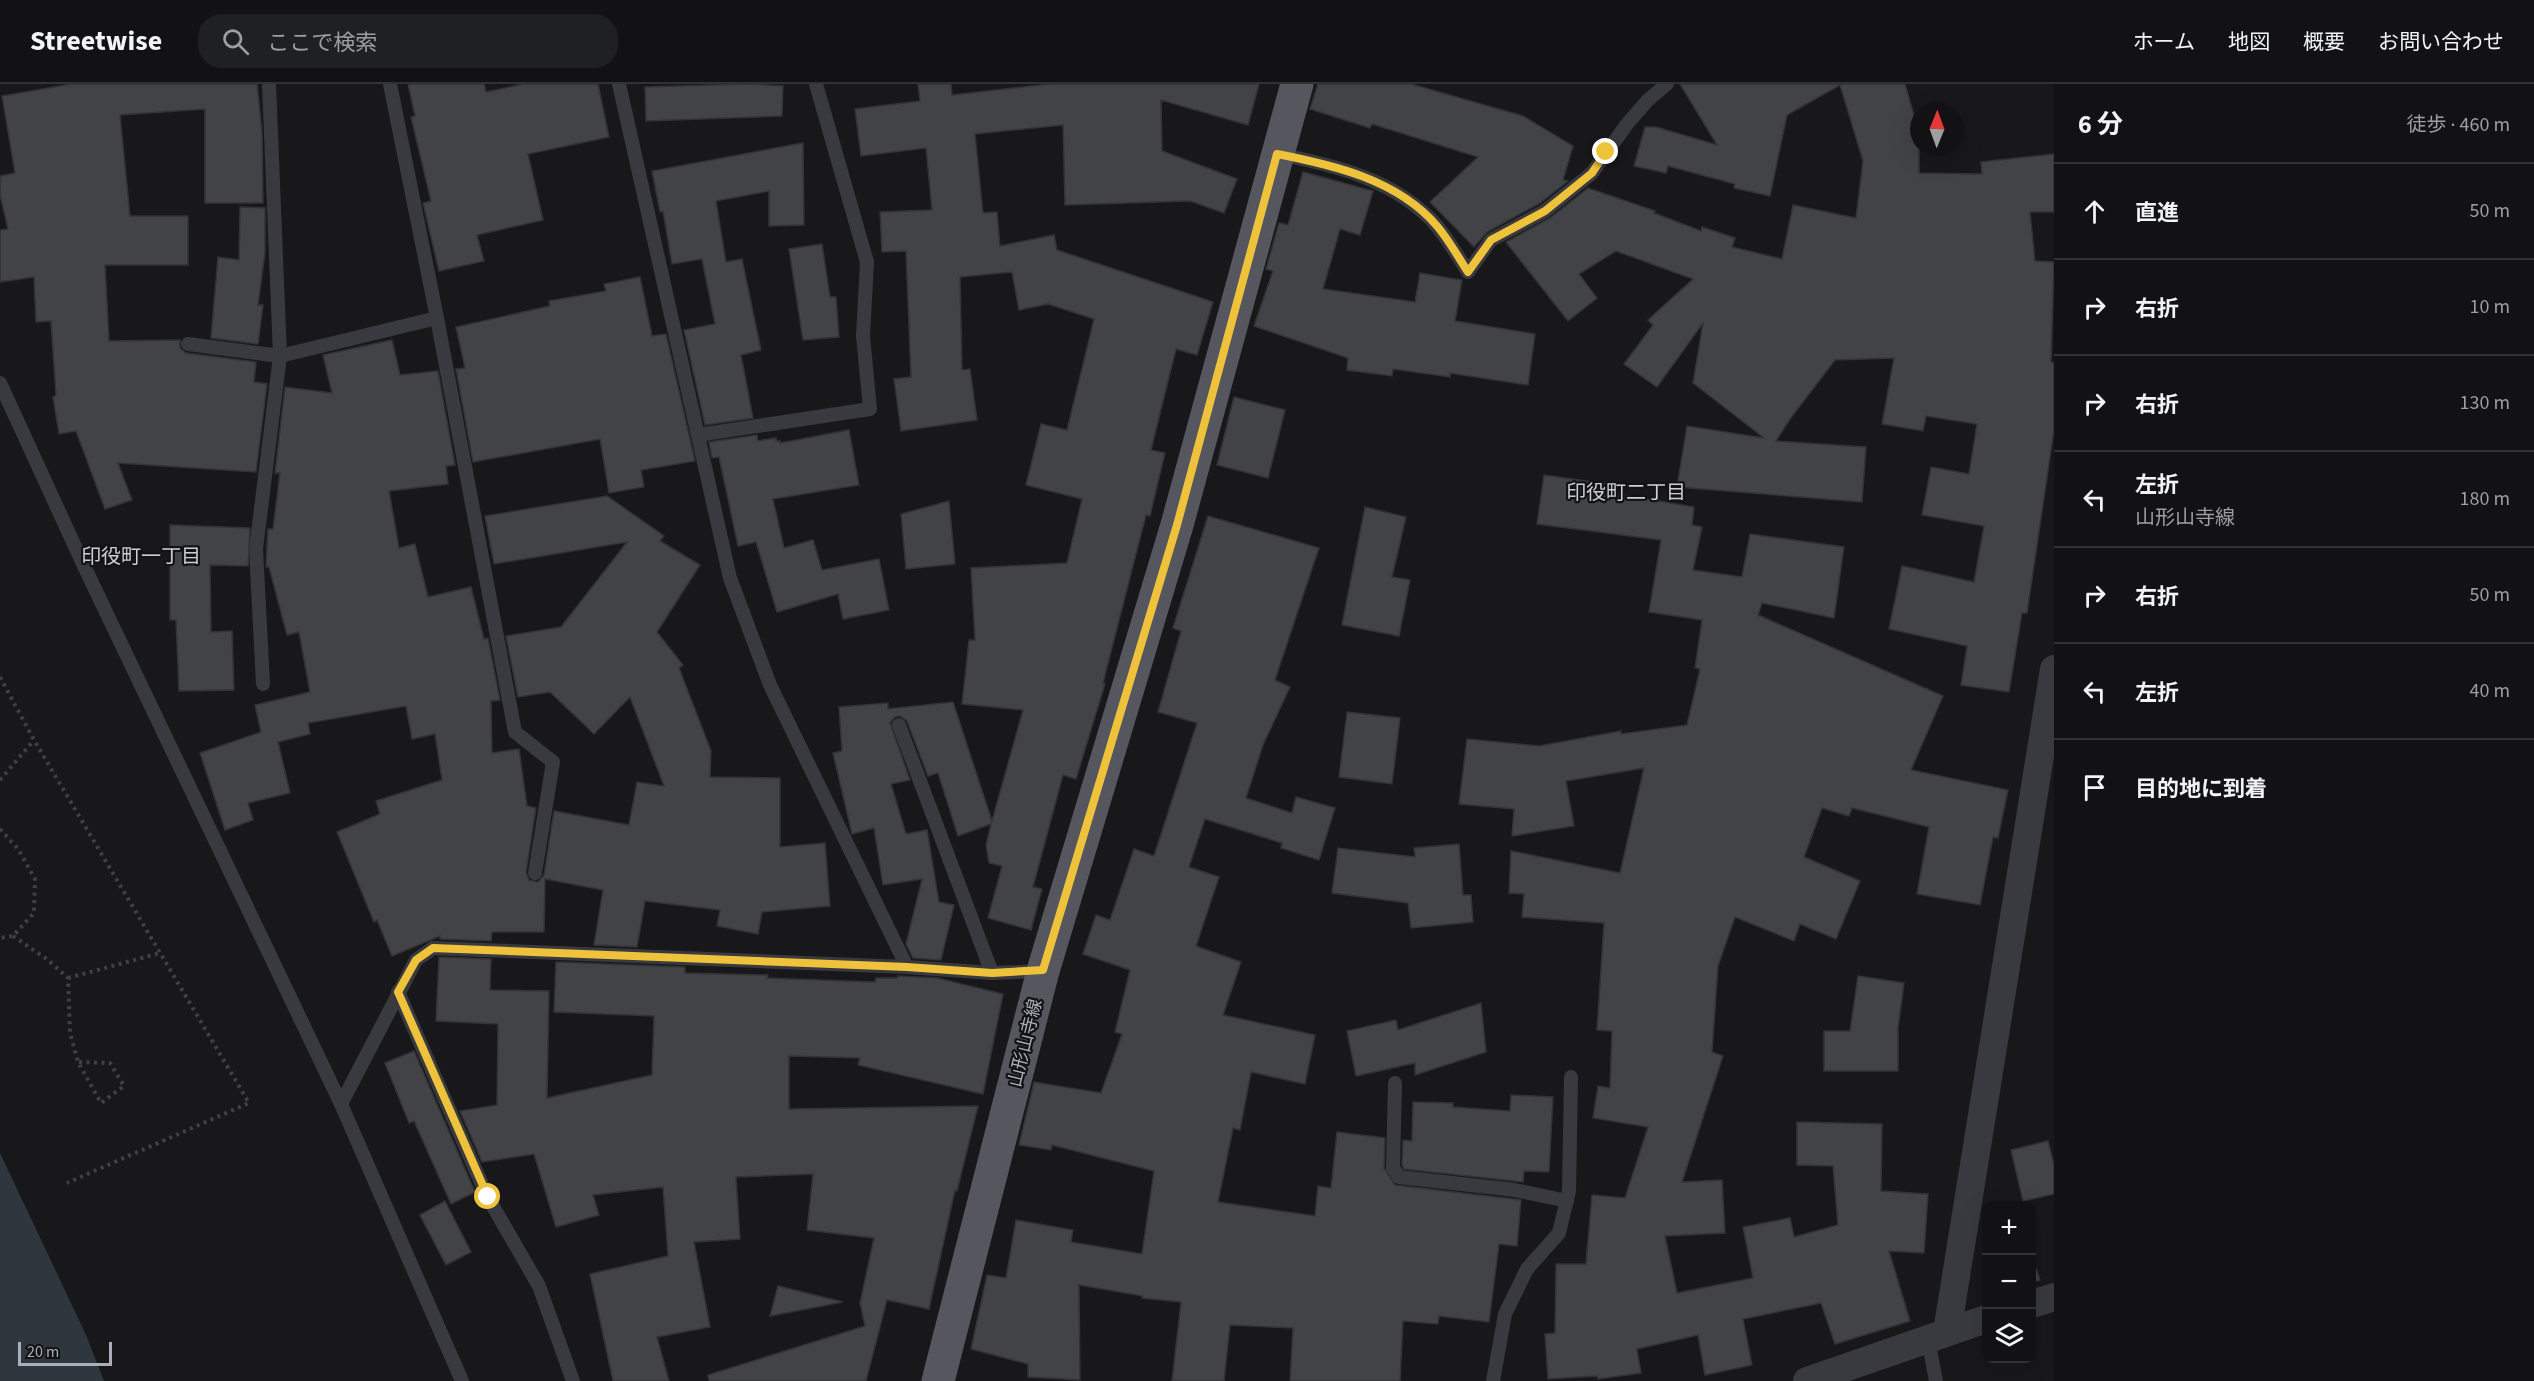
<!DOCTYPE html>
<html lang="ja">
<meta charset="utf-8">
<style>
body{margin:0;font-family:"Source Sans 3","Noto Sans JP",sans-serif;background:#1f2022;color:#f1f3f6}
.controls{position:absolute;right:18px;bottom:18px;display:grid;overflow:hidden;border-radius:12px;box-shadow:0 6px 24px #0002}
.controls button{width:54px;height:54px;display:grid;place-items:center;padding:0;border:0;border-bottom:2px solid #313234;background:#121214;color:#f1f3f6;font:30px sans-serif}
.compass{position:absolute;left:1910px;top:18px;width:54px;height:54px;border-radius:50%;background:#121214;box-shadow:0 6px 24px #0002;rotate:1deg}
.scale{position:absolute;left:18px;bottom:15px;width:94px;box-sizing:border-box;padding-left:6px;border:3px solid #abaeba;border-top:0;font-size:16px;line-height:21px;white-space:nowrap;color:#abaeba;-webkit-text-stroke:4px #131315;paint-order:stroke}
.stop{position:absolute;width:18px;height:18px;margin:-14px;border:4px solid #efc23c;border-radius:50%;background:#fff}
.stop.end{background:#efc23c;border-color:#fff;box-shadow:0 2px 6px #0008}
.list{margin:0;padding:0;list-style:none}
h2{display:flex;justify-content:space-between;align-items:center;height:78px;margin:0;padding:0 24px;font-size:26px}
h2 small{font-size:20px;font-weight:400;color:#9c9ea0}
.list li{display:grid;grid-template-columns:39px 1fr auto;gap:18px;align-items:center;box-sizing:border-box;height:96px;padding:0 24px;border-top:2px solid #313234}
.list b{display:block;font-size:22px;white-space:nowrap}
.list p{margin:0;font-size:20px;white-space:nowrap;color:#9c9ea0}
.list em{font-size:20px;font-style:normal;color:#9c9ea0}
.icon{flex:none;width:33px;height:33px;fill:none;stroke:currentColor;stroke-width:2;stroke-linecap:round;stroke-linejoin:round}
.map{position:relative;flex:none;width:2054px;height:1297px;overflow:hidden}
header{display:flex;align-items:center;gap:36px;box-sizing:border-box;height:84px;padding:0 30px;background:#121214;border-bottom:2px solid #313234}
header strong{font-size:28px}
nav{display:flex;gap:33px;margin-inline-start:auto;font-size:21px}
.search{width:420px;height:54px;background:#1f2022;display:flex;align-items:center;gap:15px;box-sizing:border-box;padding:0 21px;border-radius:24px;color:#9c9ea0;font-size:22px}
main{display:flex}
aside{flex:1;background:#121214}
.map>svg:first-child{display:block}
</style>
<header>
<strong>Streetwise</strong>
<div class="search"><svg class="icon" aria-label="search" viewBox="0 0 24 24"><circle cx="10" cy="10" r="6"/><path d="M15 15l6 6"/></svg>ここで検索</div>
<nav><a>ホーム</a><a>地図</a><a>概要</a><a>お問い合わせ</a></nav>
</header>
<main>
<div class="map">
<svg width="2054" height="1297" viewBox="0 0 2054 1297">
<rect width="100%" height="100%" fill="#18181a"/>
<path fill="#2e363e" d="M0 1069 86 1251 104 1297H0Z"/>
<g fill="#424347" stroke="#333236" stroke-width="1.5">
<path d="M71 0H257L262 48 263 119H205V25L120 31 130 132H188V181H105L109 257 180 256V264L186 269 256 278 254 298 267 300 256 388 118 379 132 416 105 425 76 347 59 350 53 313 56 312 51 237 36 238 34 193 0 198V146L8 145 0 111V92L15 89 2 12Z"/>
<path d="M408 0H484L486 8 524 0H598L609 53 528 70 543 136 477 151 484 177 439 187 423 119 431 117 411 33 415 32Z"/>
<path d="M750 0 783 2 782 32 646 37 645 3Z"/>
<path d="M918 0H951L952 11 1050 0H1259L1248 41 1161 16 1162 67 1237 95 1224 129 1190 117 1065 121 1063 41 975 50 983 129 997 128 1000 162 1054 151 1057 166 1213 218 1197 271 1176 265 1151 366 1165 369 1150 432 1146 431 1103 599 1105 600 1076 695 1063 691 1033 803 1042 805 1031 846 988 834 1002 782 989 779 986 761 991 740 958 752 938 689 928 692 907 637 900 632 895 633 890 639 910 696 891 700 906 750 927 746 939 818 954 821 941 876 913 874 906 860 922 795 883 801 874 744 852 750 833 669 842 667 839 623 888 619V625L953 618 992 737 1023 626 962 620 969 556H975L971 484 1067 479 1082 415 1026 401 1041 340 1067 346 1094 235 1048 220 1019 226 1012 188 960 193 962 286 970 285 977 336 901 347 894 295 911 293 906 167 882 168 880 128 932 126 926 64 861 72 855 25 920 17Z"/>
<path d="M1318 0H1411L1523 32 1573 62 1563 96 1568 97 1540 119 1487 148 1474 163 1430 118 1478 73 1372 40 1370 44 1310 25Z"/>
<path d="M1680 0H1905L1919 48V89L1982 90 1981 78 2054 70V128H2030L2035 177 2054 178 2051 278 2054 279V346L2027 529H2022L2009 608 1961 601 1967 562 1889 545 1902 482 1974 498 1984 442 1922 431 1931 383 1969 390 1977 340 1926 332 1923 347 1882 340 1894 274 1835 276 1790 335 1776 357 1866 363 1862 418 1677 403 1687 342 1764 354 1693 299 1703 239 1657 303 1624 280 1653 241 1648 236 1693 195 1616 167 1579 190 1597 214 1568 237 1506 158 1550 134 1588 104 1655 127 1654 129 1701 147 1702 143 1735 154 1732 163 1782 175 1793 121 1856 134 1863 77 1840 1 1787 31 1770 112 1734 104 1735 100 1668 82 1666 89 1634 82 1645 43H1656L1717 61Z"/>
<path d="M803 59 804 141 769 142V107L716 117 726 178 742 175 761 266 741 271 753 334 705 341 684 246 715 240 702 175 672 180 663 127 660 128 652 87Z"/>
<path d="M1303 88 1373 107 1360 151 1340 145 1323 205 1415 218 1420 189 1462 196 1455 237 1535 250 1528 301 1450 289V293L1393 285 1392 292 1347 286 1348 274 1254 242 1273 187 1266 185 1279 139 1288 141Z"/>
<path d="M240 123 265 124V168L258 221H263L258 260 211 254 218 173 239 176Z"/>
<path d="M822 160 830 213H836L839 253 803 256 789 165Z"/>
<path d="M640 193 652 252 666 250 695 377 641 386 644 403 609 409 600 355 473 378 456 285 465 284 456 243 550 222 549 217 606 207 604 200Z"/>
<path d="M392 256 400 291 438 287 455 381 446 382 448 400 389 407 399 464 415 460 428 513 471 503 484 555 488 554 500 616 491 617 492 669 519 665 527 722 536 724 526 788 529 796 538 798 544 791 554 727 629 741 637 698 664 702 630 613 594 650 550 608 518 613 506 552 561 543 627 458 494 480 485 432 607 412 664 452 660 457 700 481 657 548 683 581 679 584 711 667 710 693 780 694V763L825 759 830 822 762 828 758 850 717 842 720 826 645 817 637 863 594 861 603 806 545 795 544 848H492L491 857 440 855V852L392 872 377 836 374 838 337 748 380 730 376 717 442 696 435 650 412 655 406 622 308 639 310 650 278 658 290 709 248 719 253 736 225 746 200 669 261 648 255 621 310 608 299 548 287 551 269 483H266L268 445H273L280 389H275L285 303 332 309 323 271Z"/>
<path d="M1234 313 1285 326 1268 394 1217 381Z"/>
<path d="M849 346 859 401 773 415 784 464 813 456 822 486 879 475 889 526 843 535 838 510 777 528 756 458 738 462 719 373 712 374 709 358 757 351 758 357 776 354V357H780V359Z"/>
<path d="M1544 391 1607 400 1606 408 1694 423 1692 441 1702 443 1693 486 1742 493 1750 450 1844 463 1834 534 1762 519 1758 531 1943 612 1911 686 2008 706 1998 754 1993 753 1980 821 1917 810 1929 743 1852 724 1849 732 1822 724 1804 773 1860 797 1836 855 1800 840 1794 857 1735 833 1718 882 1712 968 1723 972 1682 1098 1722 1096 1725 1149 1665 1152 1677 1209 1753 1194 1743 1143 1790 1134 1794 1153 1838 1141 1833 1082 1797 1081V1038L1882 1040 1881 1107 1928 1110 1924 1169 1889 1167 1910 1237 1835 1260 1821 1219 1743 1235 1752 1281 1705 1291 1698 1251 1637 1265 1641 1289 1598 1295 1597 1292 1548 1295 1545 1250 1555 1249 1556 1180H1586L1592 1111 1625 1114 1648 1043 1593 1034 1598 1002 1610 1004 1612 947 1597 946 1604 839 1522 833 1524 810 1509 809 1511 767 1620 789 1644 684 1566 697 1574 742 1512 752 1514 725 1459 720 1467 655 1539 662 1621 647V650L1687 641 1700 585 1695 584 1702 536 1649 528 1661 456 1537 440Z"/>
<path d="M949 417 955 480 906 485 901 430Z"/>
<path d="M1365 423 1406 433 1392 493 1410 496 1399 552 1342 541Z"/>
<path d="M1208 432 1319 464 1275 596 1290 603 1263 661 1246 714 1292 729 1296 713 1335 724 1319 776 1281 764 1282 759 1205 735 1189 783 1219 793 1196 862 1241 878 1223 931 1315 951 1305 1000 1251 988 1240 1046 1233 1044 1218 1118 1315 1132 1318 1102 1331 1104 1337 1048 1385 1054 1384 1084 1395 1101 1521 1116 1517 1162 1499 1160 1489 1238 1439 1232 1438 1240 1403 1237 1400 1297H1290L1293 1244 1230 1241 1224 1297H1172L1181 1218 1142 1214 1143 1212 1079 1201 1080 1296 1028 1293V1280L971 1265 987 1191 1006 1194 1016 1136 1073 1146 1071 1158 1142 1170 1154 1087 1052 1061 1051 1066 1019 1061 1034 998 1101 1009 1122 950 1115 948 1130 886 1083 870 1096 831 1110 836 1134 765 1154 772 1197 639 1158 628 1181 547 1173 544Z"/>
<path d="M170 441 250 444 248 482 210 481 211 548 232 547 234 606 179 607 176 536H170Z"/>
<path d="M1347 628 1400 634 1392 700 1339 693Z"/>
<path d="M1459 760 1463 811H1471L1473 838 1411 844 1408 819 1332 809 1338 764 1415 773 1414 764Z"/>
<path d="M439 873 491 875 490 906 549 907 547 1014 652 991 654 932 554 928 556 878 685 883V889L768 891 767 894 875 898 876 894H897L898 892 937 894 1003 910 983 1010 858 981 860 974 789 972V1025L978 1022 957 1107 955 1106 929 1225 887 1216 866 1297H709L708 1291 865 1242 860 1219 874 1154 807 1146 813 1090 736 1093 740 1155 694 1158 710 1243 657 1253 669 1297H613L590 1190 668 1172 663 1103 593 1111 599 1131 556 1143 534 1070 482 1078 460 1027 497 1021 498 940 436 937Z"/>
<path d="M1858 892 1904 899 1898 944V987H1824V947H1850Z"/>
<path d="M1481 919 1486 968 1415 991V979L1356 992 1347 947 1396 936 1398 946Z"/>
<path d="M414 967 475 1108 451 1120 414 1037 409 1039 385 979Z"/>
<path d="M1511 1011 1553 1013 1549 1088 1524 1087 1523 1098 1404 1085 1402 1081 1403 1056 1412 1057 1413 1018 1453 1019V1023L1510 1027Z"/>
<path d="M2048 1057 2054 1081V1110L2023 1117 2011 1066Z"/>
<path d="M445 1117 471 1168 446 1181 420 1131Z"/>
<path d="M2031 1169 2040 1196 2031 1199Z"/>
<path d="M778 1202 843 1218 770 1232Z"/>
</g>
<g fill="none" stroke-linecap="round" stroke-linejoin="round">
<g stroke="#3f4146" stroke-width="4" stroke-dasharray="3 4.5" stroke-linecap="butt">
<path d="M0 593 34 656 249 1019 67 1099"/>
<path d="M0 696 34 656"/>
<path d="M0 745 18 765 35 795 34 829 13 852 0 854"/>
<path d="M13 852 48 876 68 894 70 949 78 978 101 1019 124 1002 110 979 78 978"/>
<path d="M68 894 160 869"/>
</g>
<g stroke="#393a3f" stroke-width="14">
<path d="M390 0 437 234 515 648 553 678 535 789"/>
<path d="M619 0 730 494 770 601 907 883"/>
<path d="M1278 70C1335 81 1396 96 1436 141 1448 155 1458 173 1468 188L1491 156 1545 127 1592 89 1627 40 1648 16 1667 0"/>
<path d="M188 260 280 272 437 234"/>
<path d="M0 299 84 482 341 1020 462 1297"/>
<path d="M698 351 870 325 863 252 867 178 816 0"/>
<path d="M263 600 256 465 280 272 269 0"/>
<path d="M899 641 992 889"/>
<path d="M398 908 487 1112 539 1202 573 1297"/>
<path d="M1395 999 1393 1084 1399 1093 1515 1106 1567 1117"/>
<path d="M341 1020 416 876 433 864 907 883 992 889 1043 887"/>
<path d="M1928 1255 1936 1297"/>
<path d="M1493 1297 1505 1230 1527 1185 1559 1149 1569 1107 1571 993"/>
</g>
<g stroke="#393a3f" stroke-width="28">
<path d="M2032 1220 2054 1213"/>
<path d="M1947 1248 2054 585"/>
<path d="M1807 1297 1986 1235"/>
</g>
<path stroke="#55565e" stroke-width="33" d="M938 1297 1043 887 1177 441 1297 0"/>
</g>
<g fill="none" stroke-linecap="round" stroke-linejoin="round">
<path stroke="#efc23c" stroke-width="8" d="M488 1113 398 908 416 876 433 864 907 883 992 889 1043 886 1177 441 1277 70C1334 81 1398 96 1437 142 1449 156 1458 173 1468 188L1491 156 1545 127 1592 89 1606 68"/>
</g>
<g text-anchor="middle" stroke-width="4.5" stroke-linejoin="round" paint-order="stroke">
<g font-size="18" fill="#abaeba" stroke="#131315">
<text transform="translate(1025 959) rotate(-76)" y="6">山形山寺線</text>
</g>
<g font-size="20" fill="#cccdd6" stroke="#131315">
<text x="1626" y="415">印役町二丁目</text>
<text x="141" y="479">印役町一丁目</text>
</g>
</g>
</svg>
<div class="controls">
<button>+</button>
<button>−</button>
<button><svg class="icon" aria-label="layers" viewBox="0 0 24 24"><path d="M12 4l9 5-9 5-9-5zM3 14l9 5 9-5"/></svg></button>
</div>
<svg class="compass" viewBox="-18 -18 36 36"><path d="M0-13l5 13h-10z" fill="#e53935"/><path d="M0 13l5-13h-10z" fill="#9c9ea0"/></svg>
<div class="scale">20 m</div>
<div class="stop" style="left:488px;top:1113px"></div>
<div class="stop end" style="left:1606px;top:68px"></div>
</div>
<aside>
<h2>6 分<small>徒歩 · 460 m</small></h2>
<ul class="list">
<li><svg class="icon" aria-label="ahead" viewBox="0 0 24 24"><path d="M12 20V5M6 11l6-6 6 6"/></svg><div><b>直進</b></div><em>50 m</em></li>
<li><svg class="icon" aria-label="right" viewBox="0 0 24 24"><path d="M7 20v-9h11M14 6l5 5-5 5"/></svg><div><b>右折</b></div><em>10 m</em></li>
<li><svg class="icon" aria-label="right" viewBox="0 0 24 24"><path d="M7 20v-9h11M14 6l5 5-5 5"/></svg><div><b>右折</b></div><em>130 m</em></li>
<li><svg class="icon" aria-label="left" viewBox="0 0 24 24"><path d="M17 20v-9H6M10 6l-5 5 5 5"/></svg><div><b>左折</b><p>山形山寺線</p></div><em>180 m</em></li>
<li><svg class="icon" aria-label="right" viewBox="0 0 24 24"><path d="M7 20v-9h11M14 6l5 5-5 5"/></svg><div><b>右折</b></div><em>50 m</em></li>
<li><svg class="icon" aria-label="left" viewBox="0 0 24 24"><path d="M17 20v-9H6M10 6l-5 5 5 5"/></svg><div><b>左折</b></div><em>40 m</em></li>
<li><svg class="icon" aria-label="arrive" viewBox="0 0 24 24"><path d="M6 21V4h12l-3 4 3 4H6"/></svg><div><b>目的地に到着</b></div></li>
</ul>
</aside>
</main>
